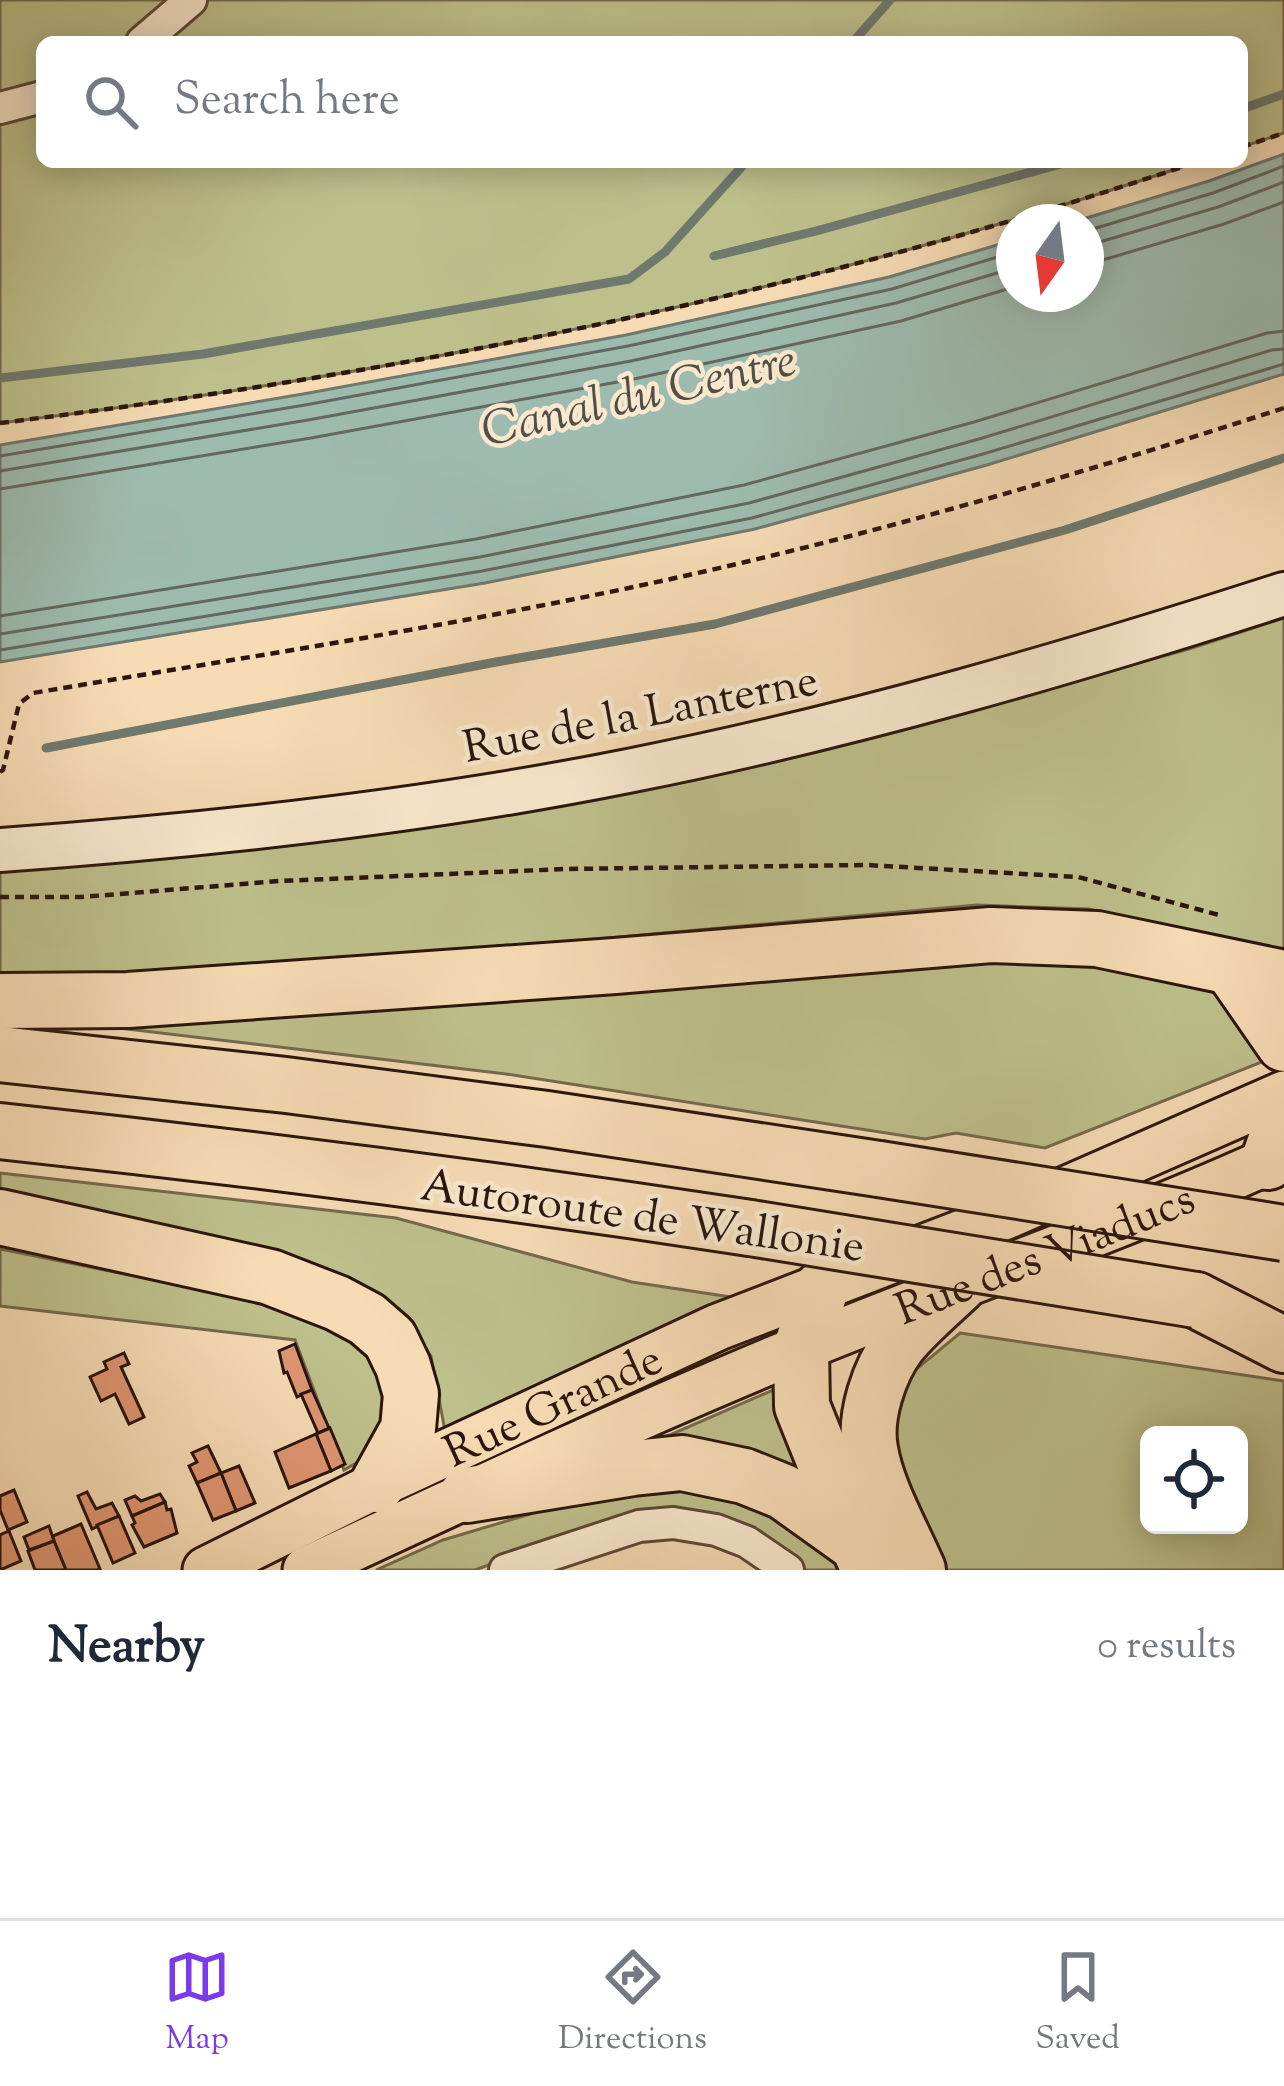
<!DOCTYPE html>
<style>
body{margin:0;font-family:"Sorts Mill Goudy",serif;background:#f2f2f3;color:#1f2937}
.controls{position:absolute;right:36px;bottom:36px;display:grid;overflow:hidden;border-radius:18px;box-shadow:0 6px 30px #0003}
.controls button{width:108px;height:108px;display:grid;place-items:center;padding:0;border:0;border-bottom:3px solid #e0e1e3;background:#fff;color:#1f2937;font:60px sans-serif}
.compass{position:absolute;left:996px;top:204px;width:108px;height:108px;border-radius:50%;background:#fff;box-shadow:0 6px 30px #0003;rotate:194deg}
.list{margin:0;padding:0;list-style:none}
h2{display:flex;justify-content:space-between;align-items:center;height:156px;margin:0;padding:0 48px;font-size:51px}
h2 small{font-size:39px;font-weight:400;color:#747a83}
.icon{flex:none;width:66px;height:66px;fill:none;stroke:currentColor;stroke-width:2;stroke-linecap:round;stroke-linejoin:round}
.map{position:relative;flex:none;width:1284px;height:1570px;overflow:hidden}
.search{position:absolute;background:#fff;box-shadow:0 6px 30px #0003;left:36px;right:36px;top:36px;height:132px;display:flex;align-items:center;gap:30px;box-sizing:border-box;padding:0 42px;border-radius:18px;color:#747a83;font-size:45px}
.sheet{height:348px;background:#fff}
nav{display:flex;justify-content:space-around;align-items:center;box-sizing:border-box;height:168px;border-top:3px solid #e0e1e3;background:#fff;font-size:33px;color:#747a83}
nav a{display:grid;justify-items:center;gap:6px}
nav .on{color:#7c3aed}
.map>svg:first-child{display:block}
</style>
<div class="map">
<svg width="1284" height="1570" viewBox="0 0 1284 1570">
<rect width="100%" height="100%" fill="#f6dbb4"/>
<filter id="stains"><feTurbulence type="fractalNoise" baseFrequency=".00167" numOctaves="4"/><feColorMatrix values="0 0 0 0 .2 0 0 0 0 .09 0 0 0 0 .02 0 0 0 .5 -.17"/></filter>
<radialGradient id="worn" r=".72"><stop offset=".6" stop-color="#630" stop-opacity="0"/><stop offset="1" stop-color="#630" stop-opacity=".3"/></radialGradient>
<g fill="#bec08c" stroke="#746a4c" stroke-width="3" fill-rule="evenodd">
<path d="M0 0H1284V133L1242 147V42H42V162H1197C809 293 406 373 0 423Z"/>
<path d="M1284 618V960L1089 909 977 905 172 977 0 975V869L447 821 695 780 902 728 1189 649Z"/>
<path d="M1057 952 1237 996 1272 1058 1045 1148 956 1133 925 1139 506 1074 93 1025Z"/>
<path d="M0 1173 396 1218 632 1282 744 1299 445 1431 431 1356 399 1312 364 1286 0 1203Z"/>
<path d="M0 1249 259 1301 343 1324 373 1350 391 1408 365 1458 344 1470 295 1340 0 1306Z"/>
<path d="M960 1333 1284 1381V1570H946L907 1480 893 1431 908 1376ZM1149 1435H1239V1525H1149Z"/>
<path d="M780 1387 830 1508 633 1451Z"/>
<path d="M733 1484 850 1570H805L797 1560 707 1514 645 1509 475 1570H376L443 1540 577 1500Z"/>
</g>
<path fill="#9dbbaf" stroke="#6f796e" stroke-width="3" d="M1284 154V374L987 465 755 529 485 583 0 662V445L303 394 626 335 889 277 1014 240V294H1086V222H1073L1209 181Z"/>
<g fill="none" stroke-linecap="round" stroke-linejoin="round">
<g stroke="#64685e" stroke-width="3">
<path d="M1086 231 1213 193 1284 166"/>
<path d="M1086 246 1218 207 1284 182"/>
<path d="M1086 265 1224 224 1284 202"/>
<path d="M0 456 305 405 628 346 892 289 1014 252"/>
<path d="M0 471 308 420 631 361 896 303 1014 268"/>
<path d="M0 489 311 438 634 379 901 321 1014 287"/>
<path d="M0 616 476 539 744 485 974 422 1267 333 1284 331"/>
<path d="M0 634 480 557 749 503 979 439 1272 350 1284 349"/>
<path d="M0 650 482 571 752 518 983 454 1284 364"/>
</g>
<g stroke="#6f796e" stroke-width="9">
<path d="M853 42 890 0"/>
<path d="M1242 109 1284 94"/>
<path d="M714 256 816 231 1068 162"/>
<path d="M0 378 203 354 629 279 665 252 746 162"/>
<path d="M46 748 496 662 715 624 1065 530 1284 458"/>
</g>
</g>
<g fill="#de9672" stroke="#2a150d" stroke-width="3">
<path d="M295 1344 312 1390 297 1397 287 1372 284 1373 279 1351Z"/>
<path d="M124 1353 129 1364 121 1367 144 1417 129 1424 115 1394 101 1401 90 1377 107 1369 104 1362Z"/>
<path d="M312 1390 329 1428 318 1433 301 1394Z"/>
<path d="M330 1428 345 1464 331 1471 316 1434Z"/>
<path d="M316 1434 331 1471 289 1488 275 1452Z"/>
<path d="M208 1446 221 1473 197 1483 189 1466 197 1462 192 1453Z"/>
<path d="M239 1466 255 1503 236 1511 221 1473Z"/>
<path d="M221 1473 236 1511 213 1520 197 1483Z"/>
<path d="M14 1490 27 1522 8 1530 0 1510V1496Z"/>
<path d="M87 1492 96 1509 112 1503 119 1516 92 1529 78 1496Z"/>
<path d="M160 1494 165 1502 132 1516 125 1500 135 1496 141 1501Z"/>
<path d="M165 1502 167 1510 171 1509 177 1533 144 1547 132 1525 135 1523 132 1516Z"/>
<path d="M119 1516 135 1553 113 1563 97 1525Z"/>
<path d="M81 1524 100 1569 97 1570H66L54 1541 53 1536Z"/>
<path d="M49 1526 54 1541 29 1550 24 1537Z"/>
<path d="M9 1531 21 1561 0 1570V1535Z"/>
<path d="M54 1541 66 1570H35L28 1551Z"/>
</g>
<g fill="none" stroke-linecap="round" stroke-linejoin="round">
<defs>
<g id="street">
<path d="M142 42 191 0"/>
<path d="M0 108 42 97"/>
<path d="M505 1570 639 1526 673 1523 716 1530 747 1542 788 1570"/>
</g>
<path id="secondary" d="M0 850C212 835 425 812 633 770 854 726 1070 663 1284 594"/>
<g id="primary">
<path id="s1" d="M206 1570 377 1485 718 1327 1006 1216 1284 1094"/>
<path id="s2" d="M306 1570C471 1493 636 1416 804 1347 963 1282 1127 1226 1284 1154"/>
</g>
<g id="highway">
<path d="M1232 969 1284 1044"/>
<path d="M0 1001 128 1000 615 966 991 935 1097 939 1284 978"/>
<path d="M0 1054 286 1085 547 1119 879 1169"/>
<path d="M0 1131C251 1158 500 1190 750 1228"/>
<path d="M1268 1162 1284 1116"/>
<path d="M0 1217 270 1277 337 1303 367 1319 390 1339 403 1366 411 1394 408 1429 377 1485"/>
<path d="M821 1289 801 1348 802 1406 857 1543"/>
<path d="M1196 1300 1284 1345"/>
<path d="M467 1495 633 1468 682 1463 744 1476 784 1492 858 1545 869 1570"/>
<path d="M918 1570C902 1533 876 1488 870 1449 864 1416 879 1371 899 1344 916 1323 939 1304 959 1285"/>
</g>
</defs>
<use href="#street" stroke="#5d4637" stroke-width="36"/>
<use href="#secondary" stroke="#2a150d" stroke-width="48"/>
<use href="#primary" stroke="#2a150d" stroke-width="51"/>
<use href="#highway" stroke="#2a150d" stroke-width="60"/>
<g stroke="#2a150d" stroke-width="4.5" stroke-dasharray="9 6" stroke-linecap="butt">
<path d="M1242 147 1284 133"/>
<path d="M0 423C406 373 809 293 1197 162"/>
<path d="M0 772 3 770 19 704 33 693C270 653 508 618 741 563 924 520 1105 466 1284 408"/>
<path d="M0 897H82L279 881 566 869 867 865 1078 877 1219 915"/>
</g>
<use href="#street" stroke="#f9e8ce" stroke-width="30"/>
<use href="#secondary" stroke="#f9e8ce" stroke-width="42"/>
<use href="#primary" stroke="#f6dbb4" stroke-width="45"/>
<use href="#highway" stroke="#f6dbb4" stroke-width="54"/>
<defs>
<g id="highway-bridge">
<path d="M879 1169 1284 1233"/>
<path d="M750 1228 1196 1300"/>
</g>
</defs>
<use href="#highway-bridge" stroke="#2a150d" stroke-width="60" stroke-linecap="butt"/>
<use href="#highway-bridge" stroke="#f6dbb4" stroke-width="54"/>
</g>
<g text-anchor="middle" stroke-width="9" stroke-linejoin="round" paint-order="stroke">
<g font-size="45" fill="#2a150d" stroke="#f9e8ce">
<text transform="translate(640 712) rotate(-11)" y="16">Rue de la Lanterne</text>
<text transform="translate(643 1214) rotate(8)" y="16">Autoroute de Wallonie</text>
<text dy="16" stroke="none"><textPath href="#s2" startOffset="804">Rue des Viaducs</textPath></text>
<text dy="16" stroke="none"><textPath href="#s1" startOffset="384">Rue Grande</textPath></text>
</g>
<g font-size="48" font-style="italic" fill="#524f46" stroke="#f9e8ce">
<text transform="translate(638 393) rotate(-13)" y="17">Canal du Centre</text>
</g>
</g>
<rect width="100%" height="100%" filter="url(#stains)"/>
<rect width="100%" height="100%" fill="url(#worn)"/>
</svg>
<div class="controls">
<button><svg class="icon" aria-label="locate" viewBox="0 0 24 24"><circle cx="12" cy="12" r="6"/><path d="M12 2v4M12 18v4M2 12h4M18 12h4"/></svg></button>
</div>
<svg class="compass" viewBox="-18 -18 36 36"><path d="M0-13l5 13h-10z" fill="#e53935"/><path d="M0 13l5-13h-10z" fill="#747a83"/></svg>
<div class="search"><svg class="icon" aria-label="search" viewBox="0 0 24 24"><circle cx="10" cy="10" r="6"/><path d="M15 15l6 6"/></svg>Search here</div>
</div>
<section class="sheet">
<h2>Nearby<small>0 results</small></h2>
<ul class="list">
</ul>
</section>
<nav>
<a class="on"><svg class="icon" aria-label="map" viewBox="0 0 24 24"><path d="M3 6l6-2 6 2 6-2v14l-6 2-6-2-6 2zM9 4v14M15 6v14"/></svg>Map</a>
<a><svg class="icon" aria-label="directions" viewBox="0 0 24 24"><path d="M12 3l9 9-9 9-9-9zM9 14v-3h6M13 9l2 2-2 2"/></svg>Directions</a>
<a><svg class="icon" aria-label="saved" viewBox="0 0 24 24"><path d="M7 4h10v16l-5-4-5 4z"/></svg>Saved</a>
</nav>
